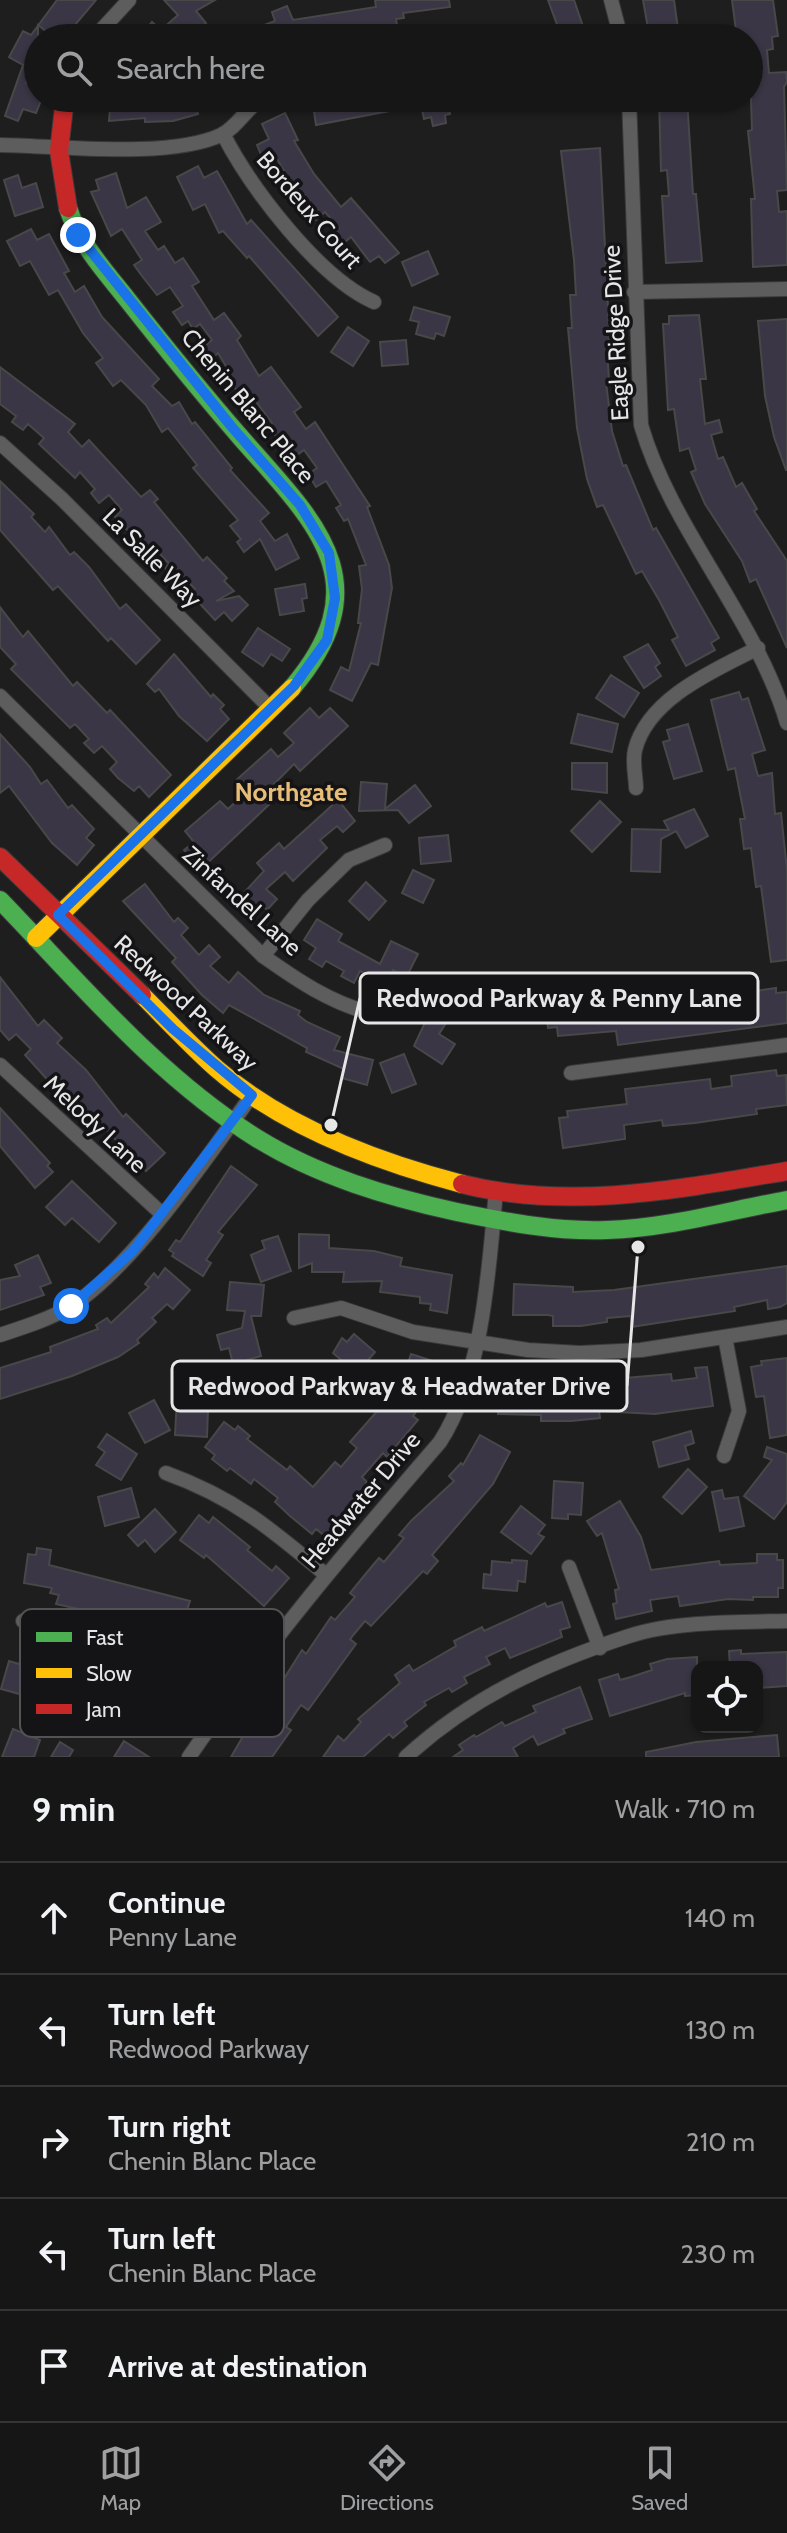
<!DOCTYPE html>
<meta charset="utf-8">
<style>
body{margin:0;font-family:Cabin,sans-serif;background:#1f1f20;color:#f1f3f6}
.controls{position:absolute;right:24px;bottom:24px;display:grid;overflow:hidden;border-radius:16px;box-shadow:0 2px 6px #0004}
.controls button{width:72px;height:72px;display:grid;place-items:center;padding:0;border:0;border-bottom:2px solid #353536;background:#161617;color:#f1f3f6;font:40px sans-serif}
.stop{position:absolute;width:24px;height:24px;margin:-18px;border:6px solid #1a73e8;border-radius:50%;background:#fff}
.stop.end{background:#1a73e8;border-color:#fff;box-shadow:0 2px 8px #0008}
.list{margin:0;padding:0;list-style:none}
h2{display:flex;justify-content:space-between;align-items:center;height:104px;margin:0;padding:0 32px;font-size:34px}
h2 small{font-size:26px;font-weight:400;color:#9e9fa1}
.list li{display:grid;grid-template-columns:52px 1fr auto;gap:24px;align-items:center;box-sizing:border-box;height:112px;padding:0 32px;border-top:2px solid #353536}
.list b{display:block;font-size:30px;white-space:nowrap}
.list p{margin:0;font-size:26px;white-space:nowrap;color:#9e9fa1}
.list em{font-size:26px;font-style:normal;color:#9e9fa1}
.icon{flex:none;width:44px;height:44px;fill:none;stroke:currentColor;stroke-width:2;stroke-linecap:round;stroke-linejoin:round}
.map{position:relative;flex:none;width:787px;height:1757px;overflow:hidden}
.search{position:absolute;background:#161617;box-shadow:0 2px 6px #0004;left:24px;right:24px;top:24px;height:88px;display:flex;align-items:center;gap:20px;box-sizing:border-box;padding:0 28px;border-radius:44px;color:#9e9fa1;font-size:30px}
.sheet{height:664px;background:#161617}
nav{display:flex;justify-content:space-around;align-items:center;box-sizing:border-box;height:112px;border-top:2px solid #353536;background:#161617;font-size:22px;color:#9e9fa1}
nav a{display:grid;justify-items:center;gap:4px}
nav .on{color:#a0a0a1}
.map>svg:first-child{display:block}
</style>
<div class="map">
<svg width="787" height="1757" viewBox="0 0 787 1757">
<rect width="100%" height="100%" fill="#1e1e1f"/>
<g fill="#3a3645" stroke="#484849" stroke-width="2">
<path d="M57 0H96L64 38H55L38 25V62L26 83 38 87V98H42L36 113 23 109 18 121 5 116 23 65 9 57 23 31 31 35Z"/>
<path d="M164 0H215L196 11 206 23 188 38H138L152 22 161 30 178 15Z"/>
<path d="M375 0H449L450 7 403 13 404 18 396 19 397 26 370 30 371 37 364 38H312L311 33 298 38H269L264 25 275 21 272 12 287 6 293 20 376 7Z"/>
<path d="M548 0H574L587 38H562Z"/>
<path d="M643 0H674L678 29 649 34Z"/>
<path d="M732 0H773L778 36 772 37 773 49 767 50 769 73 786 72 787 82 784 87 787 190 777 191 779 212 787 211V265L753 267 751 199H755L748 131 752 130 749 38H737Z"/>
<path d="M84 98H193L198 114 173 121 145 122V118L109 121 110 108 84 107Z"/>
<path d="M312 98H447L450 114 445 115 446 123 433 126 431 117 424 119 421 105 316 125Z"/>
<path d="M659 98H687L693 194H696L702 261 666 263 662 196H669L667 170 661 171Z"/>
<path d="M285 113 298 140 294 141 314 174 341 207 351 198 399 253 385 263 379 256 370 262 351 237 339 247 330 236 339 228 325 212 316 220 287 186 280 174 284 171 273 152 262 157 257 145 269 139 262 124Z"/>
<path d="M600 148 610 347H607L609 381 606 382 612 431 623 466 626 465 653 530 656 528 719 638 711 643 715 650 686 666 672 640 678 637 659 600 642 571 636 574 603 505 597 507 587 479 577 428 568 328H572L570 295H576L574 260 561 151Z"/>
<path d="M198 166 204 178 217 171 247 224 251 220 338 317 318 336 249 256 247 258 223 231 219 233 205 204 193 210 177 177Z"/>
<path d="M116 173 127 208 146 197 161 222 145 231 158 250 164 246 175 263 183 258 199 282 192 286 214 320 224 313 241 336 237 340 259 376 271 367 301 407 294 412 306 429 315 422 370 506 367 507 389 565 392 588 378 665 371 663 352 701 330 690 341 667 349 671 361 623H358L362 589 359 566 366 565 348 519 344 521 336 508 341 505 326 481 316 487 308 474 317 468 304 450 293 458 268 426 272 423 254 399 248 404 233 386 227 376 230 373 218 353 211 359 202 348 212 340 200 324 193 329 188 321 182 325 173 312 183 306 170 287 157 295 142 276 134 265 142 260 122 229 111 236 91 192 99 190 96 180Z"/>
<path d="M18 175 22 188 36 183 43 207 15 216 4 180Z"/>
<path d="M31 229 37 240 49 234 69 271 64 273 75 292 84 286 102 317 159 379 152 386 172 406 179 402 192 424 195 422 232 468 230 470 269 513 260 521 275 541 287 534 299 558 276 570 260 539 244 552 237 542 241 539 230 526 238 520 193 468 197 465 168 428 162 432 146 405 121 380 113 386 96 363 103 358 83 333 58 290 49 295 30 261 20 266 7 241Z"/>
<path d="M428 251 438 274 412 286 402 262Z"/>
<path d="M414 307 450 317 444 336 436 333 434 339 416 334 419 322 410 320Z"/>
<path d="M699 315 706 379H700L705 424 719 420 722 432 711 435 718 459 723 457 736 487 742 483 757 509 754 511 787 561V648L756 579 750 582 742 561 705 504 691 472 696 470 689 448 680 451 674 409 668 410 663 324H669V316Z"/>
<path d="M787 319V470H786L774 437 765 396 758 321Z"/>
<path d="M348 327 369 341 353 366 331 352Z"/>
<path d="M406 340 408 364 382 366 380 342Z"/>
<path d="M0 367 75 424 68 432 82 447 89 440 141 497 150 490 158 499 154 502 203 561 207 557 227 578 224 581 234 591 216 601 239 596 248 605 232 621 224 612 215 620 190 593 195 589 180 573 174 579 165 568 169 564 154 547 148 552 115 517 122 510 109 495 99 503 91 493 95 489 80 472 75 478 39 444 44 438 28 424 23 430 12 422 16 416 0 404Z"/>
<path d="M0 481 34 514 31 517 45 532 49 527 70 555 74 552 89 567 120 609 126 604 160 640 136 664 111 638 108 641 58 586 53 590 0 530Z"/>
<path d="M305 584 307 598 302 599 304 611 280 615 275 589Z"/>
<path d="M0 607 23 637 28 631 73 686 77 682 107 713 110 710 171 775 149 797 139 786 134 791 118 778 110 769 117 762 102 746 94 753 84 743 89 739 75 724 70 728 11 669 16 664 0 647Z"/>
<path d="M258 628 290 649 282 661 271 654 263 666 242 652Z"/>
<path d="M648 644 660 663 655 667 661 676 644 688 624 657Z"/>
<path d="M174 654 211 697 213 694 224 705 220 709 229 719 207 741 179 716 159 689 155 692 147 684Z"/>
<path d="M611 675 639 693 624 717 596 698Z"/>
<path d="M739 692 742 700 748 698 765 750 752 754 758 776 772 773 775 814 781 813 787 870V960L771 962 761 886 756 887 751 848 744 849 740 819H745L735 768 728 770 711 700Z"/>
<path d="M310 708 319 718 330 708 348 726 300 771 294 764 265 793 273 801 201 869 184 850 194 842 185 831 220 801 228 809 245 793 234 782 271 749 278 757 294 743 284 733Z"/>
<path d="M578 714 618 724 612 752 571 743Z"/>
<path d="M688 724 702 771 674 779 663 742 670 740 667 730Z"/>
<path d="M0 734 30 767 41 784 47 780 68 808 72 805 94 829 86 838 94 845 77 865 52 843 9 786 0 793Z"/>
<path d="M572 763H607V793L572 789Z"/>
<path d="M361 782 387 784 385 809 415 785 431 806 409 823 398 810 359 811Z"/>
<path d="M338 800 355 821 343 832 337 826 320 840 327 848 293 881 285 872 266 889 277 899 267 910 261 903 253 912 239 898 264 871 257 863 279 843 284 849Z"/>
<path d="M600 801 621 822 592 852 571 831Z"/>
<path d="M694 809 708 836 686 848 676 831 661 839 660 872 631 871 632 829 669 830 664 821Z"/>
<path d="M448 835 451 861 421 864 419 838Z"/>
<path d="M413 870 434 880 423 903 402 893Z"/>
<path d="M366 882 386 901 369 920 349 901Z"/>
<path d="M145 884 174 922 178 918 188 928 181 935 199 955 209 945 220 957 210 966 229 983 238 972 264 995 300 1011 298 1015 307 1022 340 1037 334 1050 373 1060 367 1085 342 1078 344 1069 306 1052 307 1048 229 1005 223 1013 202 995 172 962 176 958 123 901Z"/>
<path d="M317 919 342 934 338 941 380 964 391 941 418 954 406 978 393 970 386 983 360 971 354 983 341 976 344 971 326 961 322 967 309 959 316 948 304 940Z"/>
<path d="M0 977 38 1026 44 1020 62 1038 57 1043 86 1070 123 1117 126 1114 165 1153 146 1171 80 1103 75 1107 57 1084 54 1087 25 1055 31 1049 16 1034 9 1040 0 1030Z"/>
<path d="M776 988V993L787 992V1023L618 1045 616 1031 558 1036 557 1027 548 1028 545 1002 640 992 642 1006 680 1001 679 996 708 993V998Z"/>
<path d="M430 1012 446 1023 439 1034 455 1044 442 1064 414 1046Z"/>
<path d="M404 1054 416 1084 392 1093 380 1063Z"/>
<path d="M776 1070 777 1076 786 1075 787 1105 756 1109 757 1114 695 1123 663 1126 662 1120 624 1125 625 1139 563 1148 559 1118 568 1117 567 1111 627 1104 625 1089 710 1079 711 1089 732 1086 731 1076Z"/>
<path d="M0 1108 50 1163 47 1166 53 1172 35 1188 0 1146Z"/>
<path d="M231 1166 257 1185 218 1232 223 1235 206 1260 211 1263 203 1276 172 1256 174 1253 169 1250 176 1240 180 1242Z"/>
<path d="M72 1181 116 1223 99 1242 72 1218 65 1225 46 1207Z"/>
<path d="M299 1234 329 1235V1248L374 1251 402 1258 400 1266 452 1275 447 1313 430 1310 431 1304 420 1303V1297L380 1292 382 1281 343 1282 344 1272H312V1263L299 1268Z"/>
<path d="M278 1236 291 1271 261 1282 251 1255 265 1249 262 1241Z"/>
<path d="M38 1255 51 1283 40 1287 44 1295 0 1310V1280L20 1276 15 1265Z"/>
<path d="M787 1266V1303L780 1307 768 1309 767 1300 734 1307 735 1311 631 1327V1316L607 1318V1322L581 1326H553V1316L548 1315H513L514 1284 573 1287V1292L614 1290Z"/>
<path d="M165 1268 190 1290 173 1309 167 1304 152 1318 156 1322 137 1340 139 1343 118 1357 72 1376 0 1399V1368L51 1352 50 1347 98 1329 96 1325 107 1318 111 1323 149 1287 145 1284 154 1273 158 1278Z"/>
<path d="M230 1282 264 1285 261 1316H251L261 1356 233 1364 229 1348 221 1350 217 1335 242 1328 245 1311 227 1310Z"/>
<path d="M354 1334 375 1352 357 1373 333 1353 342 1338 347 1342Z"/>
<path d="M411 1354 439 1363 434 1393 402 1382Z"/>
<path d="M787 1358V1435L770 1438 764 1396 756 1397 751 1367 762 1365 761 1361Z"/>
<path d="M261 1361 292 1367 285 1404 269 1401 271 1393 255 1390Z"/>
<path d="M331 1361 339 1397 309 1405 300 1368Z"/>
<path d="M707 1367 713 1406 655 1414 599 1411 600 1418 571 1421H541V1415L498 1414 499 1385H510V1380H528V1390L554 1389V1384L671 1374 672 1381 697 1378 695 1368Z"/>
<path d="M402 1394 419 1408 413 1416 418 1420 387 1457 383 1453 362 1477 367 1482 325 1536 316 1529 312 1534 290 1516 275 1502 278 1498 254 1479 251 1484 230 1468 227 1471 212 1459 215 1455 205 1447 224 1422 235 1430 238 1426 250 1436 247 1439 287 1470 290 1466 313 1487 335 1462 341 1467 357 1448 350 1442 386 1401 392 1406Z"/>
<path d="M177 1399 200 1400V1409L208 1410 207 1437 175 1435Z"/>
<path d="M154 1400 170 1430 145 1443 129 1413Z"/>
<path d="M691 1431 694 1443 685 1446 689 1459 659 1467 653 1442Z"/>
<path d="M107 1434 137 1454 121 1480 96 1465 105 1452 98 1447Z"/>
<path d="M480 1435 510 1452 493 1484 432 1555 438 1561 427 1574 423 1571 371 1626 365 1621 350 1639 356 1644 308 1710 301 1705 286 1727 291 1730 272 1757H231L253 1719 257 1722 280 1696 275 1693 302 1650 306 1654 331 1617 335 1620 355 1597 350 1593 368 1571 379 1558 384 1562 404 1538 399 1535 411 1521 454 1481 449 1476 461 1463 463 1465Z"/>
<path d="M767 1447 787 1454V1502L774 1519 744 1496 772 1460 764 1457Z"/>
<path d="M688 1469 707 1487 682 1514 663 1497Z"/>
<path d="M554 1481 583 1483 581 1515 568 1514V1519L552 1518Z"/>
<path d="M131 1488 139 1517 105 1526 98 1497Z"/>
<path d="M722 1490 724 1499 738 1497 744 1526 720 1531 712 1492Z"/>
<path d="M620 1501 641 1537 651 1570 719 1561 720 1565 757 1563V1554H777V1560H783V1588H778V1597H753V1600L728 1599 680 1606 678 1596 650 1600 652 1611 616 1619 613 1604 617 1603 615 1590 619 1589 602 1533 597 1536 587 1521Z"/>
<path d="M521 1506 545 1525 538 1534 544 1537 531 1554 501 1532Z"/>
<path d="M155 1509 176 1532 155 1552 145 1540 138 1546 128 1535Z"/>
<path d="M199 1515 209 1523 213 1517 250 1547 247 1550 272 1571 276 1566 289 1578 264 1606 206 1555 204 1558 180 1540Z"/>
<path d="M37 1548 51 1550 49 1565 190 1601 187 1610 216 1617 241 1633 220 1664 206 1655 209 1650 184 1634 183 1638 153 1629 152 1632 136 1628 137 1622 56 1604 59 1595 50 1593 52 1588 24 1583 28 1554 36 1555Z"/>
<path d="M512 1560 527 1561 525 1582 518 1581 517 1591 483 1588 484 1574 491 1575 492 1561 512 1563Z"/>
<path d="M562 1602 570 1627 560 1630 562 1637 510 1658 505 1648 486 1657 490 1664 464 1677 467 1683 452 1692 449 1688 424 1702 426 1705 404 1722 407 1726 393 1738 389 1734 363 1757H323L338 1736 344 1741 361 1722 358 1719 400 1683 395 1675 409 1665 413 1671 456 1646 454 1641 482 1627 484 1631 545 1603 547 1607Z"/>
<path d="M741 1650V1654L787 1652V1686L757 1688V1667H730L729 1651Z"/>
<path d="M50 1654 71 1660 70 1664 113 1672 112 1676 136 1686 139 1678 167 1687 185 1698 182 1703 192 1709 181 1728 166 1720 162 1727 107 1702 106 1706 32 1689 30 1697 1 1689 9 1661 19 1664 21 1659 47 1666Z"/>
<path d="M697 1657V1695L685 1696V1693L610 1716 599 1680 618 1674 620 1680 631 1677 652 1670 650 1664 667 1659Z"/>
<path d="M580 1687 592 1719 563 1729 565 1733 538 1745 533 1736 513 1748 518 1757H453L463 1750 459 1745 474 1735 476 1737 502 1722 505 1726 536 1712 533 1706Z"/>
<path d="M13 1729 40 1740 34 1757H2Z"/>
<path d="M777 1735 779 1757H646V1752L696 1742Z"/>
<path d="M124 1741 149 1757H114Z"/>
<path d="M60 1742 73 1750 69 1757H51Z"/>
</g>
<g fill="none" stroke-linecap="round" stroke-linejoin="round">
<defs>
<g id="street">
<path d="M611 0 621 38"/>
<path d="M94 38 129 0"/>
<path d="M629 98 641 425C672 531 755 616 787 723"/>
<path d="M223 134C251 188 318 277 374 302"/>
<path d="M0 145C59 146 169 159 221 135 236 128 247 108 262 98"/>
<path d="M634 292 787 289"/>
<path d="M0 443 62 499 270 708"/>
<path d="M0 696 263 956C297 980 329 1002 370 1013"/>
<path d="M636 788C636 777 632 762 635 750 648 698 715 670 758 648"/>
<path d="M263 956 308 900 349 860 385 845"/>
<path d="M0 1065 162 1214"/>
<path d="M571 1073 787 1045"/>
<path d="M294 1318 341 1308 413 1332 528 1350 580 1353 641 1350 787 1327"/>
<path d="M0 1335C24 1327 47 1320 68 1308 131 1270 208 1156 252 1095"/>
<path d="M724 1456 739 1411 725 1337"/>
<path d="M166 1473C235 1498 271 1529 326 1575"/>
<path d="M569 1567 600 1648"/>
<path d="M23 1621C99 1640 163 1653 230 1698"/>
<path d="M189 1757C265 1646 352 1544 440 1442 483 1375 489 1269 496 1190"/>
<path d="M406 1757C471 1697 546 1663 629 1636 674 1621 740 1622 787 1621"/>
</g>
<g id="fast">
<path d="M68 208C79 243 104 270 127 299 164 346 202 393 242 439 315 522 382 582 292 688"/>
<path d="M0 900C81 984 158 1077 258 1139 318 1176 388 1197 457 1212 506 1222 557 1232 607 1230 668 1228 727 1211 787 1200"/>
</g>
<g id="slow">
<path d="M36 938 292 688"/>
<path d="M142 995C167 1020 191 1046 217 1069 284 1127 378 1162 462 1184"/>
</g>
<g id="jam">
<path d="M65 98 59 151 68 208"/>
<path d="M0 857 142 995"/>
<path d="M462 1184C569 1211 680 1189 787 1171"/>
</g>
</defs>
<use href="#street" stroke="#3a3a3b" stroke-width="16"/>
<use href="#fast" stroke="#3a3a3b" stroke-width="20"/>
<use href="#slow" stroke="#3a3a3b" stroke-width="20"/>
<use href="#jam" stroke="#3a3a3b" stroke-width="20"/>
<use href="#street" stroke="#5d5d5d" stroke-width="14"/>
<use href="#fast" stroke="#4caf50" stroke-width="18"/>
<use href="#slow" stroke="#ffc107" stroke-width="18"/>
<use href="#jam" stroke="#c62828" stroke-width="18"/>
</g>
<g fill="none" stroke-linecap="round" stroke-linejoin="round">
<path stroke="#1a73e8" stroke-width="10" d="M71 1306 132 1252 252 1095 173 1029 58 915 294 686 327 640 335 598 329 553 300 505 231 426 78 235"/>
</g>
<g text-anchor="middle" stroke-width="7" stroke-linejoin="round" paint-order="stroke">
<g font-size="24" fill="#e6e6e7" stroke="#141416">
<text transform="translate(309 210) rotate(49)" y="8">Bordeux Court</text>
<text transform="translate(616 333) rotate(-93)" y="8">Eagle Ridge Drive</text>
<text transform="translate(248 406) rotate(50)" y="8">Chenin Blanc Place</text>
<text transform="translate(152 558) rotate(45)" y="8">La Salle Way</text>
<text transform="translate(242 901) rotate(42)" y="8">Zinfandel Lane</text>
<text transform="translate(186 1003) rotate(43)" y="8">Redwood Parkway</text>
<text transform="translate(95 1124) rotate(43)" y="8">Melody Lane</text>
<text transform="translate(361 1500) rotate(-50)" y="8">Headwater Drive</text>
</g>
<g font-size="26" font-weight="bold" fill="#e8bd78" stroke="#141416">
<text x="291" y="801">Northgate</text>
</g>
</g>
<rect x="20" y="1609" width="264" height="128" rx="12" fill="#141416" stroke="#535355" stroke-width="2"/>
<rect x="36" y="1632" width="36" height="10" fill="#4caf50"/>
<rect x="36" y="1668" width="36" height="10" fill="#ffc107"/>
<rect x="36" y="1704" width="36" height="10" fill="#c62828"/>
<g font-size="22" fill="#e6e6e7">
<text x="86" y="1645">Fast</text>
<text x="86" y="1681">Slow</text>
<text x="86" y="1717">Jam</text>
</g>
<path fill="none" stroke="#e6e6e7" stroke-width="3" d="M331 1125L360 998M638 1247L627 1386"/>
<g fill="#e6e6e7" stroke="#141416" stroke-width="3">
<circle cx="331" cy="1125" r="8"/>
<circle cx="638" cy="1247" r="8"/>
</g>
<g fill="#141416" stroke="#e6e6e7" stroke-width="3">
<rect x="360" y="973" width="398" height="50" rx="8"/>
<rect x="172" y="1361" width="455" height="50" rx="8"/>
</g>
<g font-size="26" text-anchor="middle" font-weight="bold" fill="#e6e6e7">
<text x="559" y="1007">Redwood Parkway &amp; Penny Lane</text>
<text x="399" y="1395">Redwood Parkway &amp; Headwater Drive</text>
</g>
</svg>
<div class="controls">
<button><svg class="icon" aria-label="locate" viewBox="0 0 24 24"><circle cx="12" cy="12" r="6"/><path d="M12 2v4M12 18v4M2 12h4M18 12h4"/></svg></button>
</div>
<div class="stop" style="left:71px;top:1306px"></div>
<div class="stop end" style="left:78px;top:235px"></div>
<div class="search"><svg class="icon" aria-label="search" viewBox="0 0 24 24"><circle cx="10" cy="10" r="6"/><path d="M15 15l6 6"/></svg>Search here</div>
</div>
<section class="sheet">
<h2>9 min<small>Walk · 710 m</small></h2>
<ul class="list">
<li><svg class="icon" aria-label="ahead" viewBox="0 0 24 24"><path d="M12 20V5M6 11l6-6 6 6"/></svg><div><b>Continue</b><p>Penny Lane</p></div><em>140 m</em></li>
<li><svg class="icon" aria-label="left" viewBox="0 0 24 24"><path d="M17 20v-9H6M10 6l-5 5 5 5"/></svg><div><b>Turn left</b><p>Redwood Parkway</p></div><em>130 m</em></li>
<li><svg class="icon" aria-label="right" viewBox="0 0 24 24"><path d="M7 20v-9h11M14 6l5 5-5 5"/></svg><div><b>Turn right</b><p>Chenin Blanc Place</p></div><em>210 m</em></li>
<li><svg class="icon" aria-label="left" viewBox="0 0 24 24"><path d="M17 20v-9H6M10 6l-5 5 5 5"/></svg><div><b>Turn left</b><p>Chenin Blanc Place</p></div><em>230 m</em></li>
<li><svg class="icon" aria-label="arrive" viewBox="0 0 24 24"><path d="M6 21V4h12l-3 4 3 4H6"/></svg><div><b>Arrive at destination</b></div></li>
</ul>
</section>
<nav>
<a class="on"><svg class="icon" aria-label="map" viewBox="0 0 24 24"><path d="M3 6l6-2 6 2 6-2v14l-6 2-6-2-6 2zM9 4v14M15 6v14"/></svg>Map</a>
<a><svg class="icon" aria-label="directions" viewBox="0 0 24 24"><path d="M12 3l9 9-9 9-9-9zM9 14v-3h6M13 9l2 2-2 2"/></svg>Directions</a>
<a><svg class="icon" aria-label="saved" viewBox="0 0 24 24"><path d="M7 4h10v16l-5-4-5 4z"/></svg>Saved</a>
</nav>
